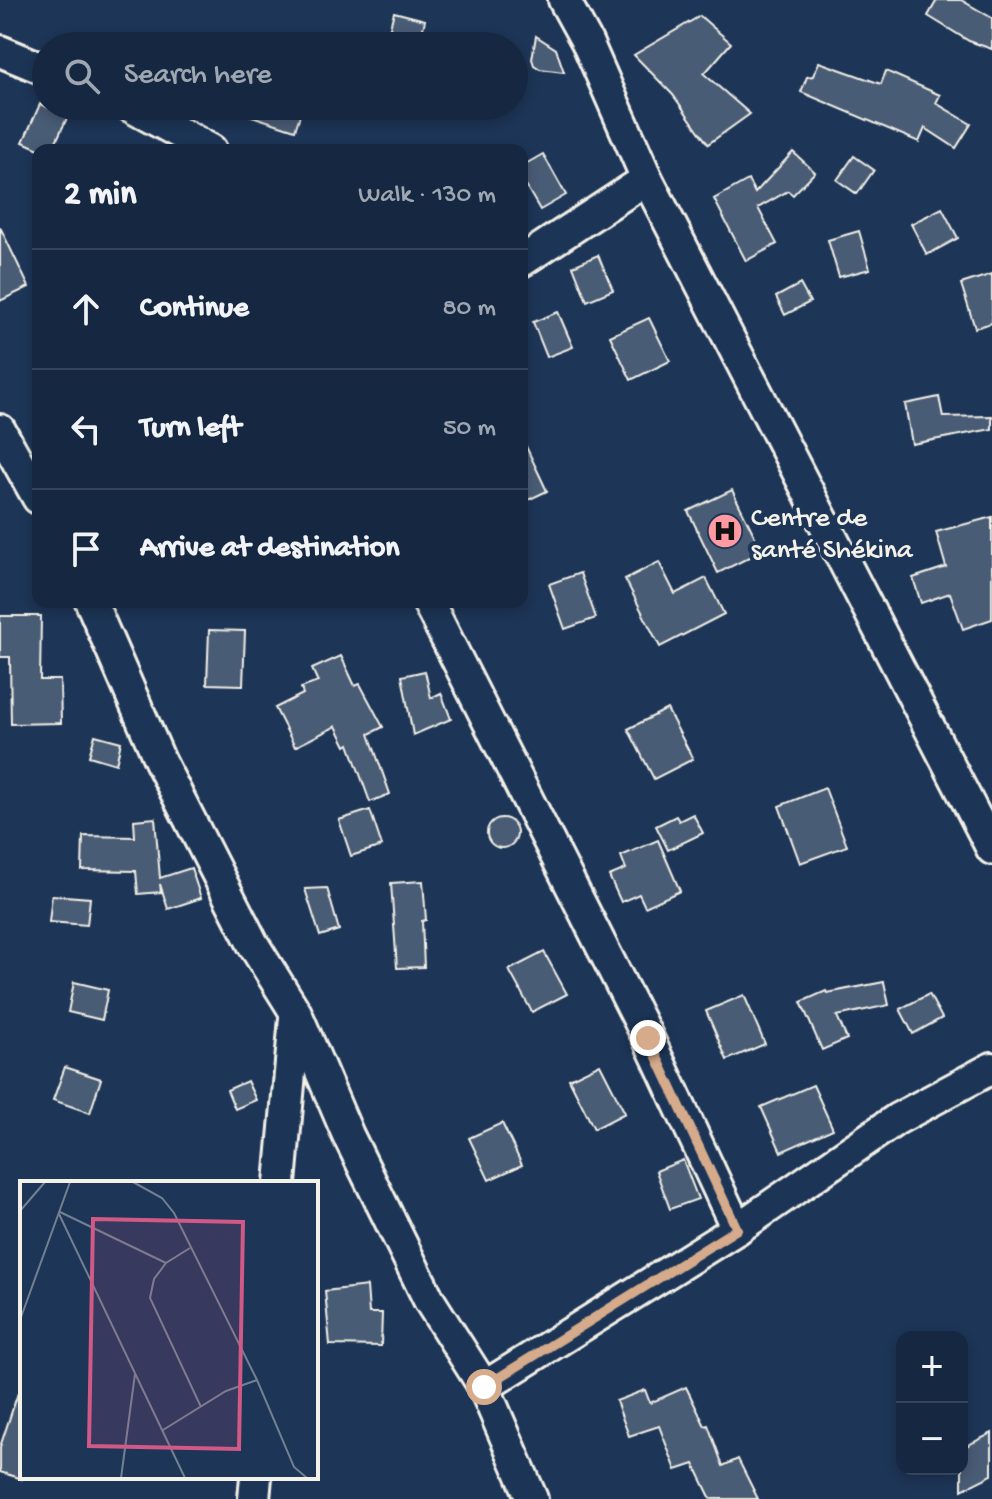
<!DOCTYPE html>
<meta charset="utf-8">
<style>
body{margin:0;font-family:"Gochi Hand",sans-serif;background:#23344c;color:#f1f3f6}
.controls{position:absolute;right:24px;bottom:24px;display:grid;overflow:hidden;border-radius:16px;box-shadow:0 4px 12px #0003}
.controls button{width:72px;height:72px;display:grid;place-items:center;padding:0;border:0;border-bottom:2px solid #35445a;background:#162841;color:#f1f3f6;font:40px sans-serif}
.stop{position:absolute;width:24px;height:24px;margin:-18px;border:6px solid #d6ab8b;border-radius:50%;background:#fff}
.stop.end{background:#d6ab8b;border-color:#fff;box-shadow:0 2px 8px #0008}
.list{margin:0;padding:0;list-style:none}
h2{display:flex;justify-content:space-between;align-items:center;height:104px;margin:0;padding:0 32px;font-size:34px}
h2 small{font-size:26px;font-weight:400;color:#9ea6b1}
.list li{display:grid;grid-template-columns:52px 1fr auto;gap:24px;align-items:center;box-sizing:border-box;height:120px;padding:0 32px;border-top:2px solid #35445a}
.list b{display:block;font-size:30px;white-space:nowrap}
.list em{font-size:26px;font-style:normal;color:#9ea6b1}
.icon{flex:none;width:44px;height:44px;fill:none;stroke:currentColor;stroke-width:2;stroke-linecap:round;stroke-linejoin:round}
.map{position:relative;flex:none;width:992px;height:1499px;overflow:hidden}
.search{position:absolute;background:#162841;box-shadow:0 4px 12px #0003;left:32px;top:32px;width:496px;height:88px;display:flex;align-items:center;gap:20px;box-sizing:border-box;padding:0 28px;border-radius:44px;color:#9ea6b1;font-size:30px}
.panel{position:absolute;background:#162841;box-shadow:0 4px 12px #0003;left:32px;top:144px;width:496px;height:464px;border-radius:16px}
.map>svg:first-child{display:block}
</style>
<div class="map">
<svg width="992" height="1499" viewBox="0 0 992 1499">
<rect width="100%" height="100%" fill="#1d3557"/>
<filter id="ink" filterUnits="userSpaceOnUse"><feTurbulence type="fractalNoise" baseFrequency=".0125" numOctaves="2"/><feDisplacementMap in="SourceGraphic" scale="16" xChannelSelector="R" yChannelSelector="G"/><feConvolveMatrix kernelMatrix="1 2 1 2 8 2 1 2 1" color-interpolation-filters="sRGB"/></filter>
<g filter="url(#ink)">
<g fill="#485b74" stroke="#f4f1e8" stroke-width="2">
<path d="M937 0H961L992 18V49L969 41 928 16Z"/>
<path d="M394 12 425 20 419 46H385Z"/>
<path d="M700 16 731 43 704 74 750 114 708 144 673 95 634 55Z"/>
<path d="M536 36 556 49 564 72 540 69 534 65 532 59Z"/>
<path d="M819 62 881 84 886 71 940 95 936 103 971 124 956 148 925 128 919 142 801 92 807 77 813 76Z"/>
<path d="M40 104 68 116 52 150H41L23 142Z"/>
<path d="M233 106H303L295 130 233 110Z"/>
<path d="M793 152 815 172 793 195 788 191 758 208 777 244 746 261 714 199 748 180 755 193Z"/>
<path d="M543 154 566 195 540 210 522 179V166Z"/>
<path d="M854 156 874 170 857 194 837 180Z"/>
<path d="M942 208 958 238 927 255 911 224Z"/>
<path d="M0 227 29 287 0 301Z"/>
<path d="M859 231 870 269 839 277 828 240Z"/>
<path d="M598 255 613 290 587 301 573 266Z"/>
<path d="M992 274V323L975 328 961 284Z"/>
<path d="M800 284 810 302 785 315 776 297Z"/>
<path d="M558 312 573 347 547 357 533 322Z"/>
<path d="M649 318 670 361 631 380 610 336Z"/>
<path d="M939 397 943 417 992 416V429L912 444 905 404Z"/>
<path d="M522 438 547 491 522 503Z"/>
<path d="M732 490 762 551 718 573 688 511Z"/>
<path d="M992 517V619L963 629 950 593 921 603 913 578 946 567 936 532Z"/>
<path d="M659 562 675 594 706 578 724 614 660 647 625 579Z"/>
<path d="M580 573 596 618 565 629 549 584Z"/>
<path d="M0 616H41L40 680H60L61 723 11 724 10 657H0Z"/>
<path d="M209 630 245 631 243 685 207 684Z"/>
<path d="M341 656 355 686 360 684 383 727 369 734 390 794 370 802 349 744 346 746 336 726 295 747 275 708 303 694 301 688 318 682 312 669Z"/>
<path d="M425 671 431 698 441 693 451 719 413 735 402 676Z"/>
<path d="M667 709 693 759 654 779 628 729Z"/>
<path d="M95 735 121 742 116 764 89 756Z"/>
<path d="M825 788 847 846 800 863 779 806Z"/>
<path d="M370 810 382 846 351 856 339 820Z"/>
<path d="M693 814 703 833 668 850 656 826 676 816 679 821Z"/>
<path d="M155 818 160 878 191 868 201 898 168 909 160 884 161 892 138 894 136 871 82 870 83 836 135 837 134 820Z"/>
<circle cx="502" cy="833" r="15"/>
<path d="M658 840 680 891 645 907 639 894 621 902 609 876 626 869 621 856Z"/>
<path d="M423 881 426 920 422 921 424 967 397 968 391 883Z"/>
<path d="M327 888 339 930 320 936 305 889Z"/>
<path d="M52 895 90 898 87 925 49 922Z"/>
<path d="M544 952 567 994 532 1012 509 970Z"/>
<path d="M74 982 108 990 102 1020 68 1012Z"/>
<path d="M884 982 889 1005 837 1016 847 1039 822 1050 801 1002 826 991 827 993Z"/>
<path d="M929 994 942 1018 913 1034 900 1009Z"/>
<path d="M744 995 765 1044 727 1060 706 1011Z"/>
<path d="M600 1064 625 1113 594 1129 569 1079Z"/>
<path d="M65 1067 101 1079 90 1113 53 1100Z"/>
<path d="M247 1081 256 1100 235 1109 227 1090Z"/>
<path d="M813 1085 833 1129 781 1152 761 1107Z"/>
<path d="M502 1123 522 1165 489 1180 469 1138Z"/>
<path d="M683 1160 698 1199 670 1209 656 1171Z"/>
<path d="M367 1286 369 1313H382L381 1346 330 1345 325 1291Z"/>
<path d="M686 1387 705 1426 708 1425 723 1466 738 1459 758 1499H711L694 1464 676 1470 659 1426 629 1436 616 1401 645 1390 650 1403Z"/>
<path d="M18 1393H22V1479L0 1472V1447Z"/>
<path d="M992 1433V1475L962 1490V1448Z"/>
</g>
<g fill="none" stroke-linecap="round" stroke-linejoin="round">
<defs>
<g id="minor">
<path d="M564 0 587 42 647 179 992 849"/>
<path d="M0 51 46 70"/>
<path d="M130 106 211 150"/>
<path d="M522 261 647 179"/>
<path d="M0 430 38 498"/>
<path d="M91 602 160 761 253 944 296 1013 348 1135 429 1300 484 1387 532 1499"/>
<path d="M428 602 648 1038 737 1229"/>
<path d="M280 1183 295 1018"/>
<path d="M484 1387 737 1229 897 1119 992 1068"/>
<path d="M254 1499 256 1477"/>
</g>
</defs>
<use href="#minor" stroke="#f4f1e8" stroke-width="36"/>
<use href="#minor" stroke="#1d3557" stroke-width="30"/>
</g>
</g>
<g fill="none" stroke-linecap="round" stroke-linejoin="round" filter="url(#ink)">
<path stroke="#d6ab8b" stroke-width="10" d="M484 1387 737 1229 648 1038"/>
</g>
<defs>
<symbol id="hospital-disc" viewBox="-11 -11 22 22"><circle r="9.5" fill="#ff9aa2" stroke="#1d3557"/><path d="M-5-5h3v3.5h4V-5h3V5h-3V1.5h-4V5h-3Z" fill="#111"/></symbol>
</defs>
<g fill-rule="evenodd">
<use href="#hospital-disc" x="705" y="511" width="40" height="40"/>
</g>
<g text-anchor="middle" stroke-width="8" stroke-linejoin="round" paint-order="stroke">
<g font-size="28" fill="#f4f1e8" stroke="#1d3557" text-anchor="start">
<text x="751" y="525">Centre de<tspan x="751" dy="32">santé Shékina</tspan></text>
</g>
</g>
<g transform="translate(20 1181)">
<rect width="298" height="298" fill="#1d3557"/>
<path fill="none" stroke="#738091" stroke-width="2" d="M113 1 142 17 154 32 237 199 274 286 287 297M0 30 25 1M40 31 146 82M39 33 165 297M170 67 146 82 134 98 130 117 181 226M0 139 50 1M143 249 206 210 237 199M101 297 115 193"/>
<path fill="#d15985" fill-opacity="0.15" stroke="#d15985" stroke-width="4" d="M73 38 223 41 219 268 69 265Z"/>
<rect width="298" height="298" fill="none" stroke="#f4f1e8" stroke-width="4"/>
</g>
</svg>
<div class="controls">
<button>+</button>
<button>−</button>
</div>
<div class="stop" style="left:484px;top:1387px"></div>
<div class="stop end" style="left:648px;top:1038px"></div>
<div class="search"><svg class="icon" aria-label="search" viewBox="0 0 24 24"><circle cx="10" cy="10" r="6"/><path d="M15 15l6 6"/></svg>Search here</div>
<section class="panel">
<h2>2 min<small>Walk · 130 m</small></h2>
<ul class="list">
<li><svg class="icon" aria-label="ahead" viewBox="0 0 24 24"><path d="M12 20V5M6 11l6-6 6 6"/></svg><div><b>Continue</b></div><em>80 m</em></li>
<li><svg class="icon" aria-label="left" viewBox="0 0 24 24"><path d="M17 20v-9H6M10 6l-5 5 5 5"/></svg><div><b>Turn left</b></div><em>50 m</em></li>
<li><svg class="icon" aria-label="arrive" viewBox="0 0 24 24"><path d="M6 21V4h12l-3 4 3 4H6"/></svg><div><b>Arrive at destination</b></div></li>
</ul>
</section>
</div>
